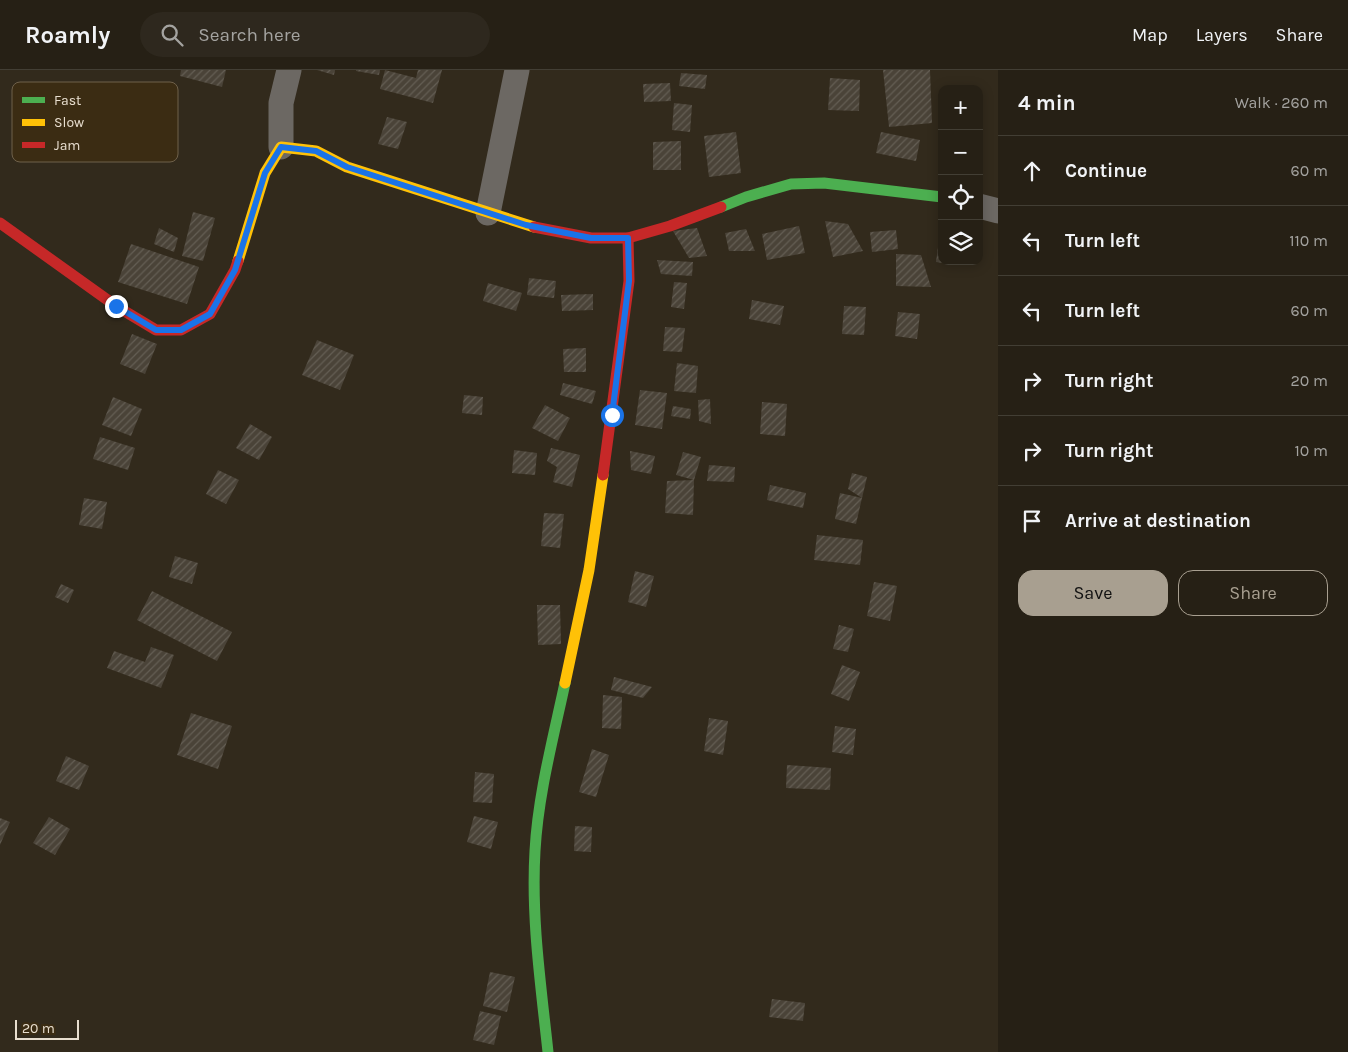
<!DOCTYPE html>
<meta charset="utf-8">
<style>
body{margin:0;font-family:Karla,sans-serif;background:#2e281e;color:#f1f3f6}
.controls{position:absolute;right:15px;top:15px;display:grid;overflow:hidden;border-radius:10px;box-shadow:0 2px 12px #0003}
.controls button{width:45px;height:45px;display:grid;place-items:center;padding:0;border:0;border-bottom:1px solid #423e34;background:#262015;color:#f1f3f6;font:25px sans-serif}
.scale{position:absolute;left:15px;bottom:12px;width:64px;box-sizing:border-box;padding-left:5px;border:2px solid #e8decf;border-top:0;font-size:14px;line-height:18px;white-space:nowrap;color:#e8decf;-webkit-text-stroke:4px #3b2c13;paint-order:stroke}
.stop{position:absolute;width:15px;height:15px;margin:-11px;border:4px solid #1a73e8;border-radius:50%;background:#fff}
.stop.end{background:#1a73e8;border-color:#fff;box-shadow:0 1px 5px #0008}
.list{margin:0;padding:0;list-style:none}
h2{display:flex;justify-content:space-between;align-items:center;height:65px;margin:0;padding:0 20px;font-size:21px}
h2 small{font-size:16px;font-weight:400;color:#a4a3a0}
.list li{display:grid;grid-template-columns:32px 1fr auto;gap:15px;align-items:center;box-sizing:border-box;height:70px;padding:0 20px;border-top:1px solid #423e34}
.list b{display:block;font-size:19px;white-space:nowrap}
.list em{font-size:16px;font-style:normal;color:#a4a3a0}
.actions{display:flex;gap:10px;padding:15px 20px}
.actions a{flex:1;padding:11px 0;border:1px solid #a89f90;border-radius:15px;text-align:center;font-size:18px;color:#a89f90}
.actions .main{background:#a89f90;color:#111}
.icon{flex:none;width:28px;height:28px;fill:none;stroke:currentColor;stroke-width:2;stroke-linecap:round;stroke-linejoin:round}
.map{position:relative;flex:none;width:998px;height:982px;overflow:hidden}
header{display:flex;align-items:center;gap:30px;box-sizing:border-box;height:70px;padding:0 25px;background:#262015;border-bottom:1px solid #423e34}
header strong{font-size:24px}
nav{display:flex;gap:28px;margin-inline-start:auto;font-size:18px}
.search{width:350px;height:45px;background:#2e281e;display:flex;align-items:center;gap:12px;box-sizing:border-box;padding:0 18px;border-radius:28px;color:#a4a3a0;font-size:19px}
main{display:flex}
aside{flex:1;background:#262015}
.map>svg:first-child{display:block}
.building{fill:url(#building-hatch)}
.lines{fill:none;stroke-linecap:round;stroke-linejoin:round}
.street{stroke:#6c6863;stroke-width:25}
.fast{stroke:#4caf50;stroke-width:11}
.slow{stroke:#ffc107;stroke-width:11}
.jam{stroke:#c62828;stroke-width:11}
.route{stroke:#1a73e8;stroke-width:6}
.key{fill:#3b2c13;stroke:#6f614b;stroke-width:1}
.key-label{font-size:14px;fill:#e8decf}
</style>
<header>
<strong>Roamly</strong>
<div class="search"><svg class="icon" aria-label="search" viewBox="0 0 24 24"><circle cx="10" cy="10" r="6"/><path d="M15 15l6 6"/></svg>Search here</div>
<nav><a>Map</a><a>Layers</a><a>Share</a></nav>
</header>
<main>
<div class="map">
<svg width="998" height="982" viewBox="0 0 998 982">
<defs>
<pattern id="building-hatch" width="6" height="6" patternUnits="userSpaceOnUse" patternTransform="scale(1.25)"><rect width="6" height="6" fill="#4a4338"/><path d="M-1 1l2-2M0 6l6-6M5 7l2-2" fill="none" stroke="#645e54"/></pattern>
</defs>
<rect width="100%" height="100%" fill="#322a1c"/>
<!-- building -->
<g class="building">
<polygon points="181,0 226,0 222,17 180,6"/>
<polygon points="317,0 335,0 334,5"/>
<polygon points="356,0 380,0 379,5 356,1"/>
<polygon points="385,0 416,8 418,0 442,0 433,33 380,19"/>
<polygon points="883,0 930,0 932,53 889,57"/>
<polygon points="681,3 707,5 705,19 679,16"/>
<polygon points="830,8 860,10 859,41 828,40"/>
<polygon points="670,13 671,31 644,32 643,14"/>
<polygon points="674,33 692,35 690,62 672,60"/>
<polygon points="387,47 407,52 398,79 378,74"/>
<polygon points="736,62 741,103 709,107 704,66"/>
<polygon points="881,62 920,70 916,91 876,83"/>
<polygon points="681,71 681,100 653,100 653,72"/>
<polygon points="193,142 215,148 203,191 182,186"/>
<polygon points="825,151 848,154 863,181 833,187"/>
<polygon points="799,156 805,183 767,190 762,164"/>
<polygon points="159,158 178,168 174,182 154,174"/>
<polygon points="697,158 707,186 689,188 673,161"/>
<polygon points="746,159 755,181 729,181 725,163"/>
<polygon points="896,160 898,179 872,182 870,162"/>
<polygon points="939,170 942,171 942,191 957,191 956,195 936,192"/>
<polygon points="131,174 199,197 187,234 118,212"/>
<polygon points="896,184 921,185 931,217 896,216"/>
<polygon points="657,190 693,192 692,206 661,204"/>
<polygon points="529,208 556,211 554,228 527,225"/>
<polygon points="674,212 687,213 684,239 671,237"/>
<polygon points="488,213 522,223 516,241 483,231"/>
<polygon points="593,224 593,240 562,241 561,225"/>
<polygon points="752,230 784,236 780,255 749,249"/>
<polygon points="844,236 866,237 864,265 842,264"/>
<polygon points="898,242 920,244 917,269 895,266"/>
<polygon points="665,257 685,258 682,282 663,281"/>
<polygon points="132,264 157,274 145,304 120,294"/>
<polygon points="317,270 354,285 340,320 302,305"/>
<polygon points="586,278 586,302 564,302 563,279"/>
<polygon points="677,293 698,296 696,323 674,321"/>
<polygon points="563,313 596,321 592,334 560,325"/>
<polygon points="640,320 667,323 662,359 635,355"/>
<polygon points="464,325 483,327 482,345 462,343"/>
<polygon points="113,327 142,339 131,366 102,355"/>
<polygon points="710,329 711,354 699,351 698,330"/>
<polygon points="762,332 787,334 785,366 760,364"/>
<polygon points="545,335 570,348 558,371 532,358"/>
<polygon points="673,336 691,339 690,349 671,346"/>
<polygon points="250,354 272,367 259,390 236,378"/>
<polygon points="100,367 135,378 128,400 93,389"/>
<polygon points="551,378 580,385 572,417 553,412 557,397 547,391"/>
<polygon points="514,380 537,383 535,405 512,403"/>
<polygon points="630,381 655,386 651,404 631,400"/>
<polygon points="683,382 701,387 694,410 676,405"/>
<polygon points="709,395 735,397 734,412 707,411"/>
<polygon points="218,400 239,410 226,434 206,424"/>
<polygon points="852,403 867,407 862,428 848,419"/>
<polygon points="694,410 693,445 665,443 667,411"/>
<polygon points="770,415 806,423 803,438 767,430"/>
<polygon points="840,423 862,428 856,454 835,449"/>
<polygon points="84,428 107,432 102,459 79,455"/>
<polygon points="544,443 564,444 560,478 541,476"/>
<polygon points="817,465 863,470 860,495 814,490"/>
<polygon points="175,486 198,493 192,514 169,507"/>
<polygon points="635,501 654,506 646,537 628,532"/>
<polygon points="874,512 897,516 890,551 867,546"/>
<polygon points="61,514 74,520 68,533 55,527"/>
<polygon points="152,521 232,562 217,591 137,550"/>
<polygon points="537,535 560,535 561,574 538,575"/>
<polygon points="839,555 854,559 848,582 833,579"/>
<polygon points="151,577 174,585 161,618 107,598 114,581 145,592"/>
<polygon points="842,595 860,602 849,631 831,624"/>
<polygon points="614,607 652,617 643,628 611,620"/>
<polygon points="603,625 622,627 621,659 602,658"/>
<polygon points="191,643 232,656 218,699 177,685"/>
<polygon points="709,648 728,651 723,685 704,681"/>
<polygon points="835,656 856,659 853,685 832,682"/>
<polygon points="592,679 609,685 596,727 579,722"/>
<polygon points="66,686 89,696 79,720 56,711"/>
<polygon points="787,695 831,698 830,720 786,718"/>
<polygon points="475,702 494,704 492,733 473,732"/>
<polygon points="474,746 498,752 491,779 467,772"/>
<polygon points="49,747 70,759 55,785 33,773"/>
<polygon points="0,748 10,752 0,775"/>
<polygon points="575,756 592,757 591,782 574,781"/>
<polygon points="490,902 515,907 507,942 483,936"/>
<polygon points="772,929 805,933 803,951 769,947"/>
<polygon points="480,941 501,946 494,975 473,970"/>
</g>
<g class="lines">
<!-- street -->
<g class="street">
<polyline points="281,77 281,33 289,0"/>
<polyline points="979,136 998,141"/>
<polyline points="488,143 517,0"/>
</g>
<!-- fast -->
<g class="fast">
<polyline points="721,137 746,127 791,114 824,113 942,127"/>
<path d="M548,982C541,916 531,848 535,781C538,725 553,669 565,613"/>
</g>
<!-- slow -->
<g class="slow">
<polyline points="238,191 265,103 281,77 316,81 347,97 534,157"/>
<polyline points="565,613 589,500 603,405"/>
</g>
<!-- jam -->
<g class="jam">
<polyline points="0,153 116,236 156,260 181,260 210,244 235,200 238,191"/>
<polyline points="534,157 591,168 628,168 670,156 721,137"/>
<polyline points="603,405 629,211 628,168"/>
</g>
</g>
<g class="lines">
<!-- route -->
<polyline class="route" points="116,236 156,260 181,260 210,244 235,200 265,103 281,77 316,81 347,97 526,155 591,168 628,168 629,211 612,345"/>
</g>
<!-- legend -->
<rect x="12" y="12" width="166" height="80" rx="8" class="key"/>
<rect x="22" y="27" width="23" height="6" fill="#4caf50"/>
<rect x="22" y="49" width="23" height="7" fill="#ffc107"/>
<rect x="22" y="72" width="23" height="6" fill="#c62828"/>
<g class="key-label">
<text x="54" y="35">Fast</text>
<text x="54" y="57">Slow</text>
<text x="54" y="80">Jam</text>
</g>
</svg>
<div class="controls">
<button>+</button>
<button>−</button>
<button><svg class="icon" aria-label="locate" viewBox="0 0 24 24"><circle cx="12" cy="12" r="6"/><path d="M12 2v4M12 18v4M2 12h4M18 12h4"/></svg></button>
<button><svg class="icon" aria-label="layers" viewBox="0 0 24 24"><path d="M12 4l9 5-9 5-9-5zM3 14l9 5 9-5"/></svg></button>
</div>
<div class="scale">20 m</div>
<div class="stop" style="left:612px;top:345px"></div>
<div class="stop end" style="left:116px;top:236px"></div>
</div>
<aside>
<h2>4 min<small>Walk · 260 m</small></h2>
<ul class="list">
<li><svg class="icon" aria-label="ahead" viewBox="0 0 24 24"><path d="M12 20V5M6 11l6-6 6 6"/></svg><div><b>Continue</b></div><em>60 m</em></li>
<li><svg class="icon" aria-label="left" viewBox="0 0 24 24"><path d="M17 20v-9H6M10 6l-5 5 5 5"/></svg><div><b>Turn left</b></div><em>110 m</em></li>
<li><svg class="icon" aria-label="left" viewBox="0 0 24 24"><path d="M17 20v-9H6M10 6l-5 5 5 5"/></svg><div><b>Turn left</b></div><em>60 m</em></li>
<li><svg class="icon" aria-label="right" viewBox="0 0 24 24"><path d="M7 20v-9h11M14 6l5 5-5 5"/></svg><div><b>Turn right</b></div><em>20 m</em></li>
<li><svg class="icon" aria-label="right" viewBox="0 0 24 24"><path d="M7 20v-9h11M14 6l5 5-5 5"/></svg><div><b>Turn right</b></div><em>10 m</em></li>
<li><svg class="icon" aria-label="arrive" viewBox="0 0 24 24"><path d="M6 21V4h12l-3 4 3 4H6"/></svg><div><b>Arrive at destination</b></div></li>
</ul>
<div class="actions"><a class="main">Save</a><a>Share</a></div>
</aside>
</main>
